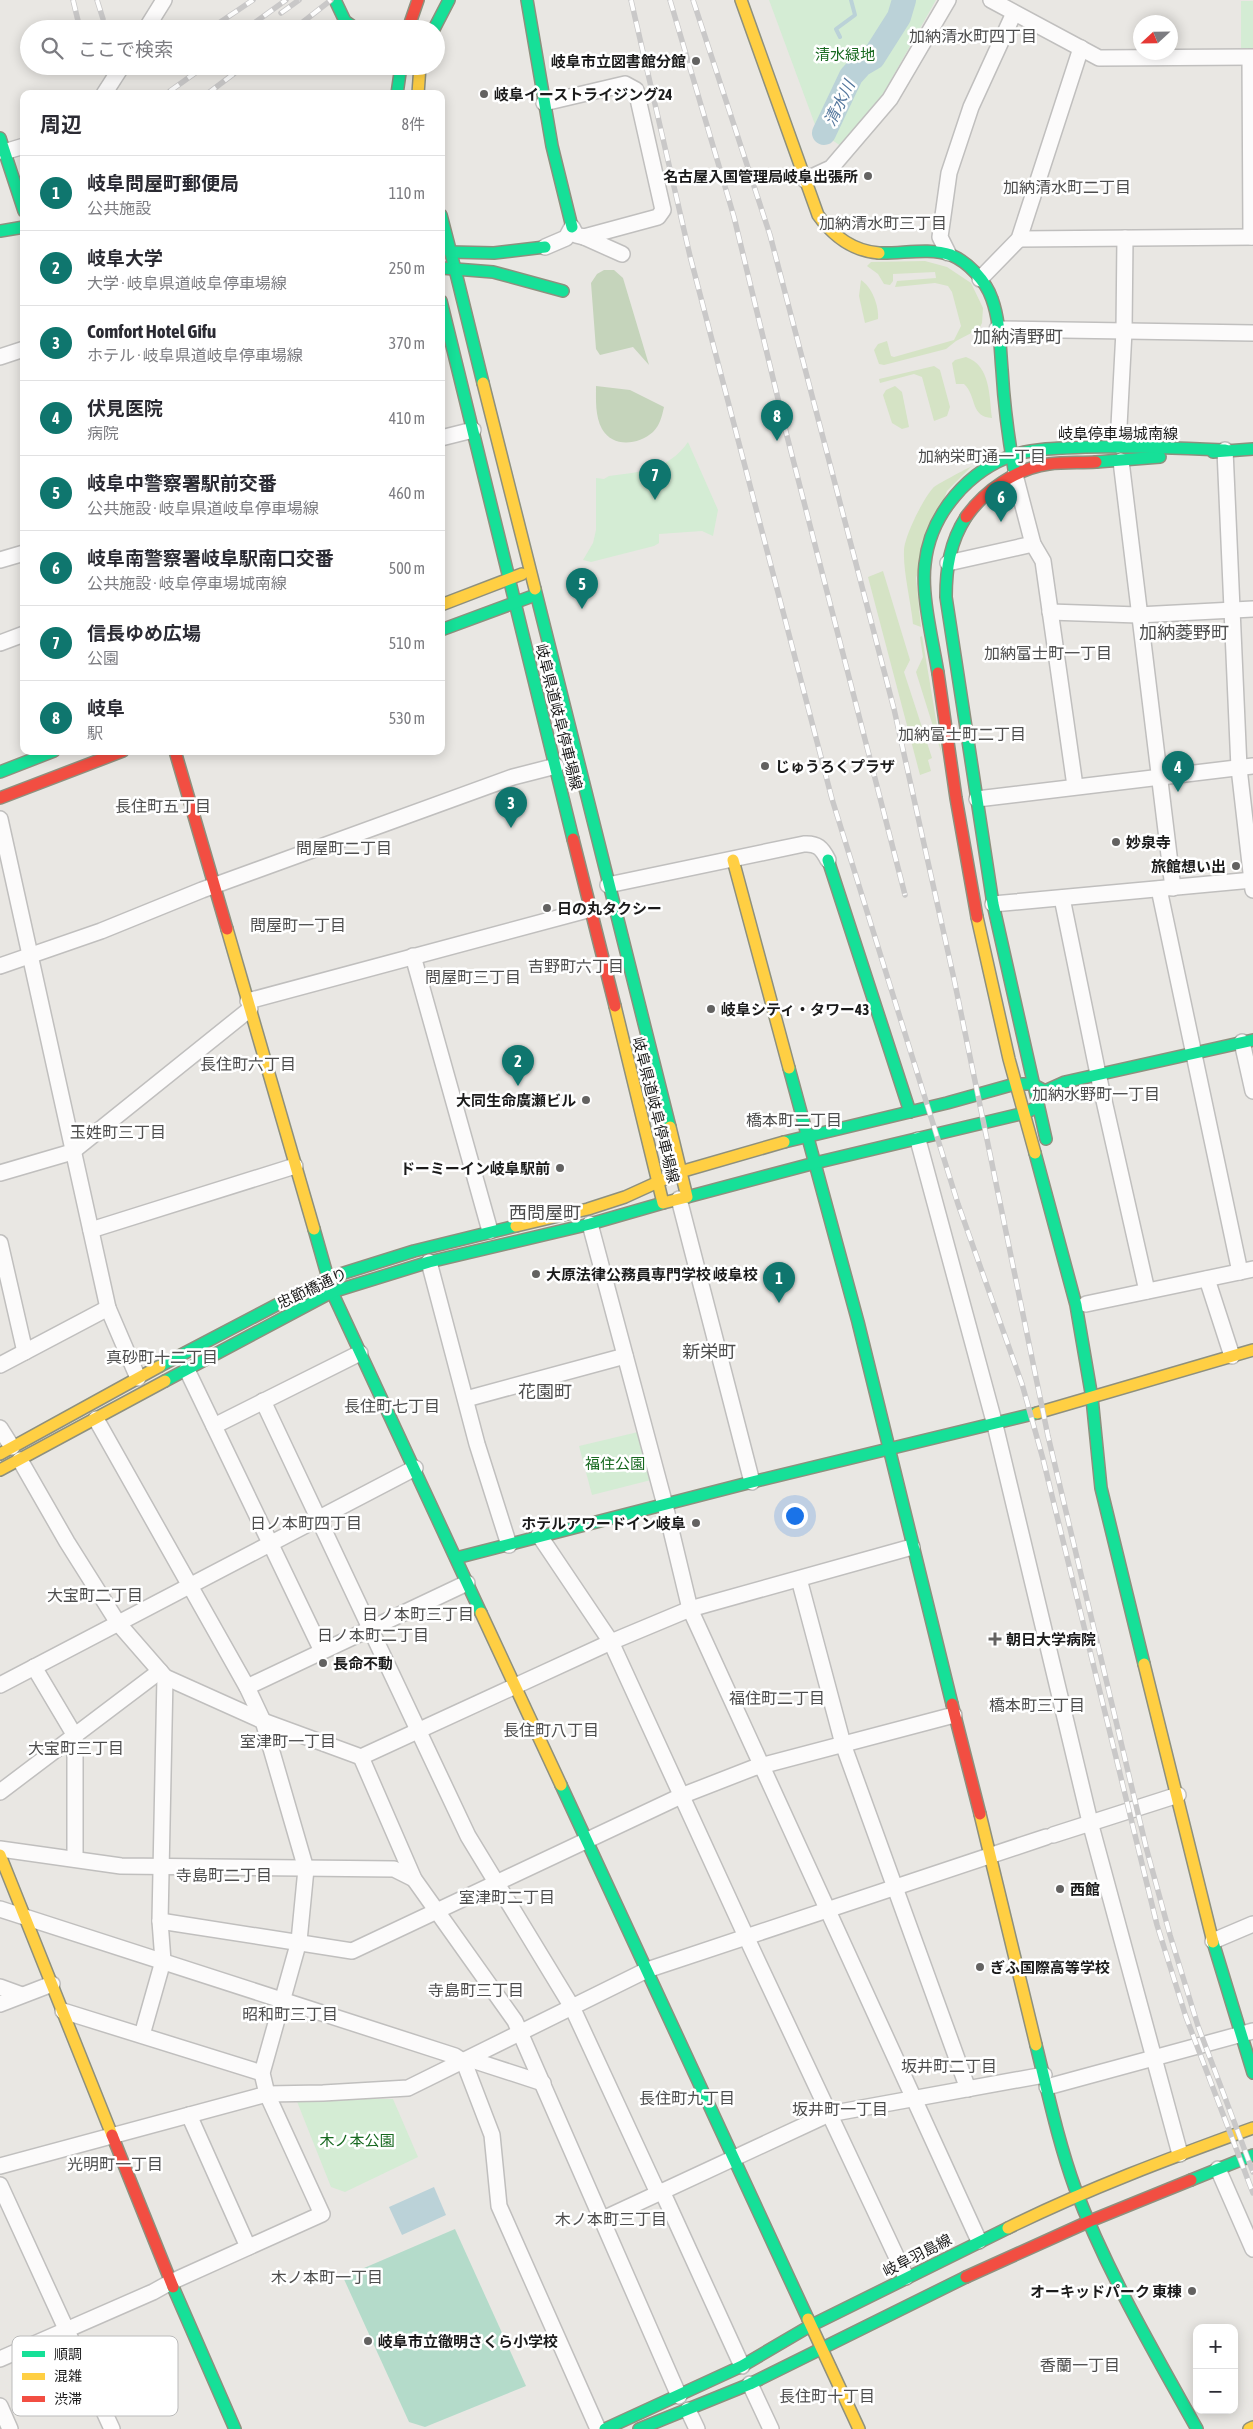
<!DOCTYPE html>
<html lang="ja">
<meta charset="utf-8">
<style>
body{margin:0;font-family:"Asap Condensed","Noto Sans JP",sans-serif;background:#f2f2f3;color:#2b2b33}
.controls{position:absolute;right:15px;bottom:15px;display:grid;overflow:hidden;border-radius:10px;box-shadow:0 2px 12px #0003}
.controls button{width:45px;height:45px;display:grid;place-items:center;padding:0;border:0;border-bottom:1px solid #e1e1e2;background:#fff;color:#2b2b33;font:25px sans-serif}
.compass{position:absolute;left:1133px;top:15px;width:45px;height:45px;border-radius:50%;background:#fff;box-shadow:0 2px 12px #0003;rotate:248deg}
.you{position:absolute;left:794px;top:1515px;width:18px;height:18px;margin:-12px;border:4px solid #fff;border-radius:50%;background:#1a73e8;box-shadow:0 0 0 8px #1a73e833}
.badge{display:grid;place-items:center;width:32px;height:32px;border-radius:50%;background:#0f766e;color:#fff;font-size:16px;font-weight:700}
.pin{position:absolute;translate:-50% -41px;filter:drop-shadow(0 1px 2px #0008)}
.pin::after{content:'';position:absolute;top:26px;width:18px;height:15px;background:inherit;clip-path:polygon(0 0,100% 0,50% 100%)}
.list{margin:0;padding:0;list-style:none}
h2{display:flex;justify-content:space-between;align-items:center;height:65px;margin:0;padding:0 20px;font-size:21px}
h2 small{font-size:16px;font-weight:400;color:#7c7c81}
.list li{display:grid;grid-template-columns:32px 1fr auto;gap:15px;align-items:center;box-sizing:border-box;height:75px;padding:0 20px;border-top:1px solid #e1e1e2}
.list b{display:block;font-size:19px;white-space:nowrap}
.list p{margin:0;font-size:16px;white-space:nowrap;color:#7c7c81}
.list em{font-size:16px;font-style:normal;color:#7c7c81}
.icon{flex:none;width:28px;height:28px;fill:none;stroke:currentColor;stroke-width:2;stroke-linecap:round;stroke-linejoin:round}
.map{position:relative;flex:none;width:1253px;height:2429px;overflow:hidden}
.search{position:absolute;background:#fff;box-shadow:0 2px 12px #0003;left:20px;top:20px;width:425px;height:55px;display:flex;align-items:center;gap:12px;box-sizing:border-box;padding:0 18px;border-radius:28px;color:#7c7c81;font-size:19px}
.panel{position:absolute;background:#fff;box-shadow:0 2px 12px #0003;left:20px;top:90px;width:425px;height:665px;border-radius:10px}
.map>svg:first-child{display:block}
.grass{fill:#d5e3c5}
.forest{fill:#c5d4bb}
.park{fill:#d4ecd4}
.pitch{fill:#b4dbca}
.water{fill:#bbd2d8}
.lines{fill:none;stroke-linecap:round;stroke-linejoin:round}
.stream{stroke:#bbd2d8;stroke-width:4}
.river{stroke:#bbd2d8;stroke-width:24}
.street-casing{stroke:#c0bfbe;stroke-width:18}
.fast-casing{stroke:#8e907e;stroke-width:14}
.slow-casing{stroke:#8e907e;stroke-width:14}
.jam-casing{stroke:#8e907e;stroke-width:14}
.street{stroke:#fcfbfb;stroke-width:15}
.fast{stroke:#16e098;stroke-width:11}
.slow{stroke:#ffcf43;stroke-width:11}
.jam{stroke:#f24e42;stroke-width:11}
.rail-casing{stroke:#c9c8c8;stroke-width:5.5}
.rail{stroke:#fff;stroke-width:4;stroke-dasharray:11;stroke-linecap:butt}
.poi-dot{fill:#636261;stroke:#fff;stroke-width:2}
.labels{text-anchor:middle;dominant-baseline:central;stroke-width:5;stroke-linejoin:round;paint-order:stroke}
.park-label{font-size:15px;fill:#186920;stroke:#fff}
.poi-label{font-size:15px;font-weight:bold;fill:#1b1b1b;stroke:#fff;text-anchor:start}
.street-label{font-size:15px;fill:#1b1b1b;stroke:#fff}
.neighbourhood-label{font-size:16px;fill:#4e4e4e;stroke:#fff}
.water-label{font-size:16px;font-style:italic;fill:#54779d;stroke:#fff}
.quarter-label{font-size:18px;fill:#4e4e4e;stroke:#fff}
.key{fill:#fff;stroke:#bbb;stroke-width:1}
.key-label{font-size:14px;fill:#1b1b1b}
</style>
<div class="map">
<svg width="1253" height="2429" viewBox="0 0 1253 2429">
<rect width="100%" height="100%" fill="#e9e7e3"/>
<!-- grass -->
<g class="grass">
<polygon points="925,261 947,267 971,283 983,308 982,323 979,329 956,341 946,349 884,365 879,364 874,350 878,344 887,341 891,356 894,357 954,340 961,326 952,292 948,286 935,283 895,287 897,281 936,278 935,272 893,274 893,281 890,285 884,284 878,274 867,266 871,262"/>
<path d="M861,280C872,287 879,306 878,319L865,323L859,296Z"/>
<path d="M966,357C991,366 989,396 992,418C970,417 977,396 964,384H956L952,363L955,360Z"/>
<polygon points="934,366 940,370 950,407 947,416 934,421 922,377 914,374 880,383 879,379"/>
<polygon points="895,386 902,392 909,427 902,429 892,423 883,395 886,390"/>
<path d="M972,466L947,491L916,578L921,627L913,624C911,603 903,571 904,551C904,537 923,499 933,488C935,485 968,468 972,466Z"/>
<polygon points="883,571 910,660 904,672 932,758 928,760 931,771 920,775 868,577"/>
<polygon points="922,636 942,755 916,672 923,657 920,637"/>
</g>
<!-- forest -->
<g class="forest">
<polygon points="604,270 614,270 623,278 649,365 633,347 600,355 596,349 591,283 597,274"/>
<path d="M596,386L630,390L664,407C662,416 660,425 653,432C638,445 613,448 602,429C595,416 596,400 596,386Z"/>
</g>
<!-- park -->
<g class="park">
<polygon points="769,0 936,0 883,94 841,146 817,130"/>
<rect x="1241" y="1" width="12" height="47"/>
<path d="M688,442L718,510L713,536L702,531L659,534V543L654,546L591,562L583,560L593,543L596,530V478L604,479L609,476C640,472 669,470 688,442Z"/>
<polygon points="638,1432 651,1480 592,1495 579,1446"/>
<polygon points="296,2099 393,2099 418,2157 345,2192 331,2187"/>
</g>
<!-- pitch -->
<polygon class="pitch" points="455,2229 526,2386 425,2427 409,2422 343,2277"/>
<!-- water -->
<polygon class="water" points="434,2187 446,2215 402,2235 389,2207"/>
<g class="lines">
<!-- stream -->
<polyline class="stream" points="840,37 836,29 855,15 851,0"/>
<!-- river -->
<polyline class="river" points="824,133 851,76 861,65 873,58 899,17 904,0"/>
<defs>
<g id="street">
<polyline points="991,0 1099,58 1253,57"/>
<polyline points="146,29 164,0"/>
<polyline points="1250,58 1251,237"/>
<polyline points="104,94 122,66"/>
<polyline points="544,103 625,84 636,90 663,210 658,217 584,237 576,235 572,227 566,238 545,247"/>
<polyline points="4,152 24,146"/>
<polyline points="805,180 831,168 890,99 948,0"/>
<polyline points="584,237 622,254"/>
<polyline points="1019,239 1253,237"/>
<polyline points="948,253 940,237 949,173 971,107 1014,13"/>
<polyline points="980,279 1019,239 1081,48"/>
<polyline points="997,329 1253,333"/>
<polyline points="0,357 24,349"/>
<polyline points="441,438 473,430"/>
<polyline points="1118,445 1124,331 1125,238"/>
<polyline points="1225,450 1239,768 1253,890"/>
<polyline points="1121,461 1173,888"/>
<polyline points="1015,475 1033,544 1043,561 1075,786"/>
<polyline points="0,560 24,553"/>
<polyline points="948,563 1033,544"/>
<polyline points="1050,612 1138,615 1253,609"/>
<polyline points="0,643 24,634"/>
<polyline points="977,799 1253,766"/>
<polyline points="0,819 108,1308 138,1378"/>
<path d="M608,885L804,844C817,843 822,848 828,860"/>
<polyline points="1159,889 1240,1272"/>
<polyline points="1062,898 1098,1074 1147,1291"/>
<polyline points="993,904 1253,880"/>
<polyline points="413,956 490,1231"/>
<polyline points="0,966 101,931 202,890 513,777 556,766"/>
<polyline points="248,1001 591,909"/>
<polyline points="1242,1042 1253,1091"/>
<polyline points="918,1140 995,1425 1090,1822 1180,2154"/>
<polyline points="0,1173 72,1152 250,1009"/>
<polyline points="679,1199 752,1482"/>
<polyline points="590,1224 665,1505 690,1609 979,2241"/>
<polyline points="91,1230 295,1166"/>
<polyline points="0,1243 25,1352"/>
<polyline points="429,1262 477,1444 509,1545"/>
<polyline points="1207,1279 1232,1356"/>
<polyline points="1086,1304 1253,1269"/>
<polyline points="0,1365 108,1308"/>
<polyline points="187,1370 322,1651"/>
<polyline points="466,1399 625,1356"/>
<polyline points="263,1401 468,1836 572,2007 658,2193"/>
<polyline points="214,1426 360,1353"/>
<polyline points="0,1428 12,1447"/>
<polyline points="20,1460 67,1542 118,1623 165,1677 263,1721 361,1757 611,1642 690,1609 912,1547"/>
<polyline points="539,1535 611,1642 750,1945 906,2277"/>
<polyline points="799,1579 843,1744 968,2089"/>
<polyline points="34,1667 75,1736 75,1859"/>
<polyline points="0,1685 415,1468"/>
<polyline points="247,1687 467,1583"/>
<polyline points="361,1757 414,1879 515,2021 679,2396"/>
<polyline points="0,1792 160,1671"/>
<polyline points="1053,1835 1178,1795"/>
<polyline points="0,1849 121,1866 394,1869 414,1879"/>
<polyline points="0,1909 455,2056 464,2062 492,2135 499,2206 598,2429"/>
<polyline points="160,1921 352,1951 681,1796 753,1768 954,1715"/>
<polyline points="1213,1941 1253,1924"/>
<polyline points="0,1987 22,1995"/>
<polyline points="0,2004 52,1984"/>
<polyline points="63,2011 262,2073"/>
<polyline points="142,2035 163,1961 160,1921 165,1677"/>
<polyline points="469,2059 543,2083"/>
<polyline points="1047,2087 1253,2031"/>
<polyline points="189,2115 248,2247"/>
<polyline points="0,2166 267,2094 323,2093 408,2088 647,1970 1046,1837"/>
<polyline points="1218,2169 1253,2249"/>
<polyline points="0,2185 112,2429"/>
<polyline points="662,2191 742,2366"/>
<polyline points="603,2219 829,2114 1044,2075"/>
<polyline points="0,2359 153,2292 171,2282 322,2214 267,2094 262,2073 299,1941 306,1869 263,1721 247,1687 96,1419"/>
<polyline points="750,2384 771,2429"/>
<polyline points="0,2406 10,2429"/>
<polyline points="688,2410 697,2429"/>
</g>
<g id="fast">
<polyline points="335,0 345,21 356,29"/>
<polyline points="527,0 552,146 572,227"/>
<polyline points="434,29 449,0"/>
<polyline points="397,94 401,66"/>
<polyline points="0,138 24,211"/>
<polyline points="441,215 455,269 441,268"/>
<polyline points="0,231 24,227"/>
<polyline points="450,252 494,253 545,247"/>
<path d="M879,253C902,254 928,247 951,255C968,262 986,281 992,299C1000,321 1000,347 1002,370C1004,404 1008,436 1014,469"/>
<polyline points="455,269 493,272 563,291"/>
<polyline points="455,269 483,383"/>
<polyline points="441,301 573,839"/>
<polyline points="1213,452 1253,449"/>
<polyline points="1096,462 1160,457"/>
<path d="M966,517C950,542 946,568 946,597L993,904L1046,1139"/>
<polyline points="535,589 670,1127"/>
<polyline points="441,630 530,597"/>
<path d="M938,673C933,642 921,595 925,564C930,514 969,469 1017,454C1039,448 1062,448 1085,447C1132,446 1178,448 1225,450"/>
<polyline points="0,772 54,751"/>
<polyline points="828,860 910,1112"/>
<polyline points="789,1068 858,1322 952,1704"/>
<polyline points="784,1142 947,1103 1015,1084 1032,1084 1045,1091 1065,1082 1253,1040"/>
<polyline points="1035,1153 1076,1305 1092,1398 1101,1488 1144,1664"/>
<polyline points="687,1197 815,1163 1025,1113 1035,1108"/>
<polyline points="314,1229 332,1292 481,1613"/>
<polyline points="160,1366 328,1278 414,1251 516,1226"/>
<polyline points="165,1381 332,1292 429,1262 590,1224 663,1203"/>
<polyline points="456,1558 752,1482 1037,1413"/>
<polyline points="561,1785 808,2319"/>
<polyline points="1213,1942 1253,2073"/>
<path d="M1036,2045C1048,2093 1058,2141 1075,2188C1107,2272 1153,2350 1197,2429"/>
<polyline points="1191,2180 1253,2155"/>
<polyline points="173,2287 235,2429"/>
<polyline points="605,2429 742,2366 810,2326 1008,2228"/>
<polyline points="639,2429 750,2384 966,2277"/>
</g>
<g id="slow">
<path d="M741,0L818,215C833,236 852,251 879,253"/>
<polyline points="418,94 420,66"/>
<polyline points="483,383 535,589"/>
<polyline points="441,605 522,574"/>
<polyline points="733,860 789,1068"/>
<polyline points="977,917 1009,1059 1035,1153"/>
<polyline points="227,929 314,1229"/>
<polyline points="615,1006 663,1203 687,1197 670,1127"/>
<polyline points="516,1226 588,1209 625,1197 680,1172 784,1142"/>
<polyline points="1037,1413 1253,1350"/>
<polyline points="0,1454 160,1366"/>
<polyline points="0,1470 165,1381"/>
<polyline points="481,1613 561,1785"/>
<polyline points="1144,1664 1213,1942"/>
<polyline points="980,1814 1036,2045"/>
<polyline points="0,1855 112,2135"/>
<path d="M1008,2228C1087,2189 1170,2158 1253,2128"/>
<polyline points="808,2319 859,2429"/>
<polyline points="1249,2429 1253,2427"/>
</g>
<g id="jam">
<polyline points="408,29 418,0"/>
<path d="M966,517C984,491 1017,468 1049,464C1064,462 1080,463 1096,462"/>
<polyline points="938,673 956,798 977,917"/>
<polyline points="175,751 227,929"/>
<polyline points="0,798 123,751"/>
<polyline points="573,839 615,1006"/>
<polyline points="952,1704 980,1814"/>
<polyline points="112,2135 173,2287"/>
<polyline points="966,2277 1090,2221 1191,2180"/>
</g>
</defs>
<!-- street casing -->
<use href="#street" class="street-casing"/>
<!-- fast casing -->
<use href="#fast" class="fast-casing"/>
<!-- slow casing -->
<use href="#slow" class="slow-casing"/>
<!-- jam casing -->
<use href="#jam" class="jam-casing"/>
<!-- street -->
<use href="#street" class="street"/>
<!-- fast -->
<use href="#fast" class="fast"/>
<!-- slow -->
<use href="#slow" class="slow"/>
<!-- jam -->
<use href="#jam" class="jam"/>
<defs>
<g id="rail">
<polyline points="73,0 80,29"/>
<polyline points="97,0 103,19"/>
<polyline points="631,0 690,256 832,799 958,1204 1022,1384 1043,1459 1157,1925 1186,2017 1253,2193"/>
<polyline points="670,0 734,217 787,436 905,895"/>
<polyline points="693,0 770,235 894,709 954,979 1048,1436 1146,1847 1170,1935 1198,2026 1253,2172"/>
<polyline points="281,13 299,0"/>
<polyline points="210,29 253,0"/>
<polyline points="246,29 286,0"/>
<polyline points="294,29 331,0"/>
<polyline points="151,68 154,66"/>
<polyline points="170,91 205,66"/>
<polyline points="207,94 244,66"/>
</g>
</defs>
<!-- rail casing -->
<use href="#rail" class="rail-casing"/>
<!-- rail -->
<use href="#rail" class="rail"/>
</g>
<!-- markers -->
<g class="poi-dot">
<circle cx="696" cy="61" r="5"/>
<circle cx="484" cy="94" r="5"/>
<circle cx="868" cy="176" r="5"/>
<circle cx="765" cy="766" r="5"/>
<circle cx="1116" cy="842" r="5"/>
<circle cx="1236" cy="866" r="5"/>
<circle cx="547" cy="908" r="5"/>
<circle cx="711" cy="1009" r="5"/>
<circle cx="586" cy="1100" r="5"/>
<circle cx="560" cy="1168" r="5"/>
<circle cx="536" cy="1274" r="5"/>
<circle cx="696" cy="1523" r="5"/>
<path d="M992.5 1631.5h5v5h5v5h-5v5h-5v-5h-5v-5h5z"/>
<circle cx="323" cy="1663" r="5"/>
<circle cx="1060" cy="1889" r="5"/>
<circle cx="980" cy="1967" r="5"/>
<circle cx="1192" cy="2291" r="5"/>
<circle cx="368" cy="2341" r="5"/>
</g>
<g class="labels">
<!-- park labels -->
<g class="park-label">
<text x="845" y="54">清水緑地</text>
<text x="615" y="1463">福住公園</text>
<text x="357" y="2140">木ノ本公園</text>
</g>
<!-- poi labels -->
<g class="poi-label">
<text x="686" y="61" text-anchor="end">岐阜市立図書館分館</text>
<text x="494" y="94">岐阜イーストライジング24</text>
<text x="858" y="176" text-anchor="end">名古屋入国管理局岐阜出張所</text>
<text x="775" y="766">じゅうろくプラザ</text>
<text x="1126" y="842">妙泉寺</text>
<text x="1226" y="866" text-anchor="end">旅館想い出</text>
<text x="557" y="908">日の丸タクシー</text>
<text x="721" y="1009">岐阜シティ・タワー43</text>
<text x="576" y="1100" text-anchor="end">大同生命廣瀬ビル</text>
<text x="550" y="1168" text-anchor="end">ドーミーイン岐阜駅前</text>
<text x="546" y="1274">大原法律公務員専門学校 岐阜校</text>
<text x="686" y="1523" text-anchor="end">ホテルアワードイン岐阜</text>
<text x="1006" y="1639">朝日大学病院</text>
<text x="333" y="1663">長命不動</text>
<text x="1070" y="1889">西館</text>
<text x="990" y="1967">ぎふ国際高等学校</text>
<text x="1182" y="2291" text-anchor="end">オーキッドパーク 東棟</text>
<text x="378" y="2341">岐阜市立徹明さくら小学校</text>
</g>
<!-- street labels -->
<g class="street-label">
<text x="1118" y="433">岐阜停車場城南線</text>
<text transform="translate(559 717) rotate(76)">岐阜県道岐阜停車場線</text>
<text transform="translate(656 1110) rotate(76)">岐阜県道岐阜停車場線</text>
<text transform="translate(312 1288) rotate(-25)">忠節橋通り</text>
<text transform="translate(917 2255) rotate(-27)">岐阜羽島線</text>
</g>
<!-- neighbourhood labels -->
<g class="neighbourhood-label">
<text x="973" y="36">加納清水町四丁目</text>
<text x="1067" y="187">加納清水町二丁目</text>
<text x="883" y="223">加納清水町三丁目</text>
<text x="982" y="456">加納栄町通一丁目</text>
<text x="1048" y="653">加納富士町一丁目</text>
<text x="962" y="734">加納富士町二丁目</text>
<text x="163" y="806">長住町五丁目</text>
<text x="344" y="848">問屋町二丁目</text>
<text x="298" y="925">問屋町一丁目</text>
<text x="576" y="966">吉野町六丁目</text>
<text x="473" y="977">問屋町三丁目</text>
<text x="248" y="1064">長住町六丁目</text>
<text x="1096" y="1094">加納水野町一丁目</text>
<text x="794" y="1120">橋本町二丁目</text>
<text x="118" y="1132">玉姓町三丁目</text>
<text x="162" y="1357">真砂町十二丁目</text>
<text x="392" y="1406">長住町七丁目</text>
<text x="306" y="1523">日ノ本町四丁目</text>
<text x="95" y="1595">大宝町二丁目</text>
<text x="418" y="1614">日ノ本町三丁目</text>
<text x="373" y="1635">日ノ本町二丁目</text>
<text x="777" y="1698">福住町二丁目</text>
<text x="1037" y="1705">橋本町三丁目</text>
<text x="551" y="1730">長住町八丁目</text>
<text x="288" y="1741">室津町一丁目</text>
<text x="76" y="1748">大宝町三丁目</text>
<text x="224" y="1875">寺島町二丁目</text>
<text x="507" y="1897">室津町二丁目</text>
<text x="476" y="1990">寺島町三丁目</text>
<text x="290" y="2014">昭和町三丁目</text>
<text x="949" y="2066">坂井町二丁目</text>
<text x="687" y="2098">長住町九丁目</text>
<text x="840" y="2109">坂井町一丁目</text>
<text x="115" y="2164">光明町一丁目</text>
<text x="611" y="2219">木ノ本町三丁目</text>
<text x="327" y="2277">木ノ本町一丁目</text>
<text x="1080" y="2365">香蘭一丁目</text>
<text x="827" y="2396">長住町十丁目</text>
</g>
<!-- water labels -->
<g class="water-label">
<text transform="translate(839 103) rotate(-64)">清水川</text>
</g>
<!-- quarter labels -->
<g class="quarter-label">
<text x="1018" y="336">加納清野町</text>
<text x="1184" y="632">加納菱野町</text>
<text x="545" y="1212">西問屋町</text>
<text x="709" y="1351">新栄町</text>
<text x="545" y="1391">花園町</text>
</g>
</g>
<!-- legend -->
<rect x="12" y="2336" width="166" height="80" rx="8" class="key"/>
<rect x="22" y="2351" width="23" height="6" fill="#16e098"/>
<rect x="22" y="2373" width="23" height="7" fill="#ffcf43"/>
<rect x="22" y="2396" width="23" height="6" fill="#f24e42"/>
<g class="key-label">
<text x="54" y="2359">順調</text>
<text x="54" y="2381">混雑</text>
<text x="54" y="2404">渋滞</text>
</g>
</svg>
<div class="controls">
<button>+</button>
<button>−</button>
</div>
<svg class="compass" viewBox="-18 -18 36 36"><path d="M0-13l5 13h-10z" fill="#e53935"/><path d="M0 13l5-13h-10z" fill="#7c7c81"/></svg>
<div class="you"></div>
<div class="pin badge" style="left:779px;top:1303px">1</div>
<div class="pin badge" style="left:518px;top:1086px">2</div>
<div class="pin badge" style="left:511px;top:828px">3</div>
<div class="pin badge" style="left:1178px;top:792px">4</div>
<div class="pin badge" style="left:582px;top:609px">5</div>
<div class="pin badge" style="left:1001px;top:522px">6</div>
<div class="pin badge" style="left:655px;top:500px">7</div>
<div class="pin badge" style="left:777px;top:441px">8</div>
<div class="search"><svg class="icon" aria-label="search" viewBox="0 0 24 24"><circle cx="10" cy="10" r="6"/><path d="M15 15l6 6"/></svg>ここで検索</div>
<section class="panel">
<h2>周辺<small>8件</small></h2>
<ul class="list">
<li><span class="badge">1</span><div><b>岐阜問屋町郵便局</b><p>公共施設</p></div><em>110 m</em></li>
<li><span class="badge">2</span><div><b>岐阜大学</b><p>大学 · 岐阜県道岐阜停車場線</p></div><em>250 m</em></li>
<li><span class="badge">3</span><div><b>Comfort Hotel Gifu</b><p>ホテル · 岐阜県道岐阜停車場線</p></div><em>370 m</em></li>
<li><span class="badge">4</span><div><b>伏見医院</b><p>病院</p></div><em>410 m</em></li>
<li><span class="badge">5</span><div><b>岐阜中警察署駅前交番</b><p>公共施設 · 岐阜県道岐阜停車場線</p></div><em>460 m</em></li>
<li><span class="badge">6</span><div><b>岐阜南警察署岐阜駅南口交番</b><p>公共施設 · 岐阜停車場城南線</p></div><em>500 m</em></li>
<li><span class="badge">7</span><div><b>信長ゆめ広場</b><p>公園</p></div><em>510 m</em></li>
<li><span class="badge">8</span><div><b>岐阜</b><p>駅</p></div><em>530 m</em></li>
</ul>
</section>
</div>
